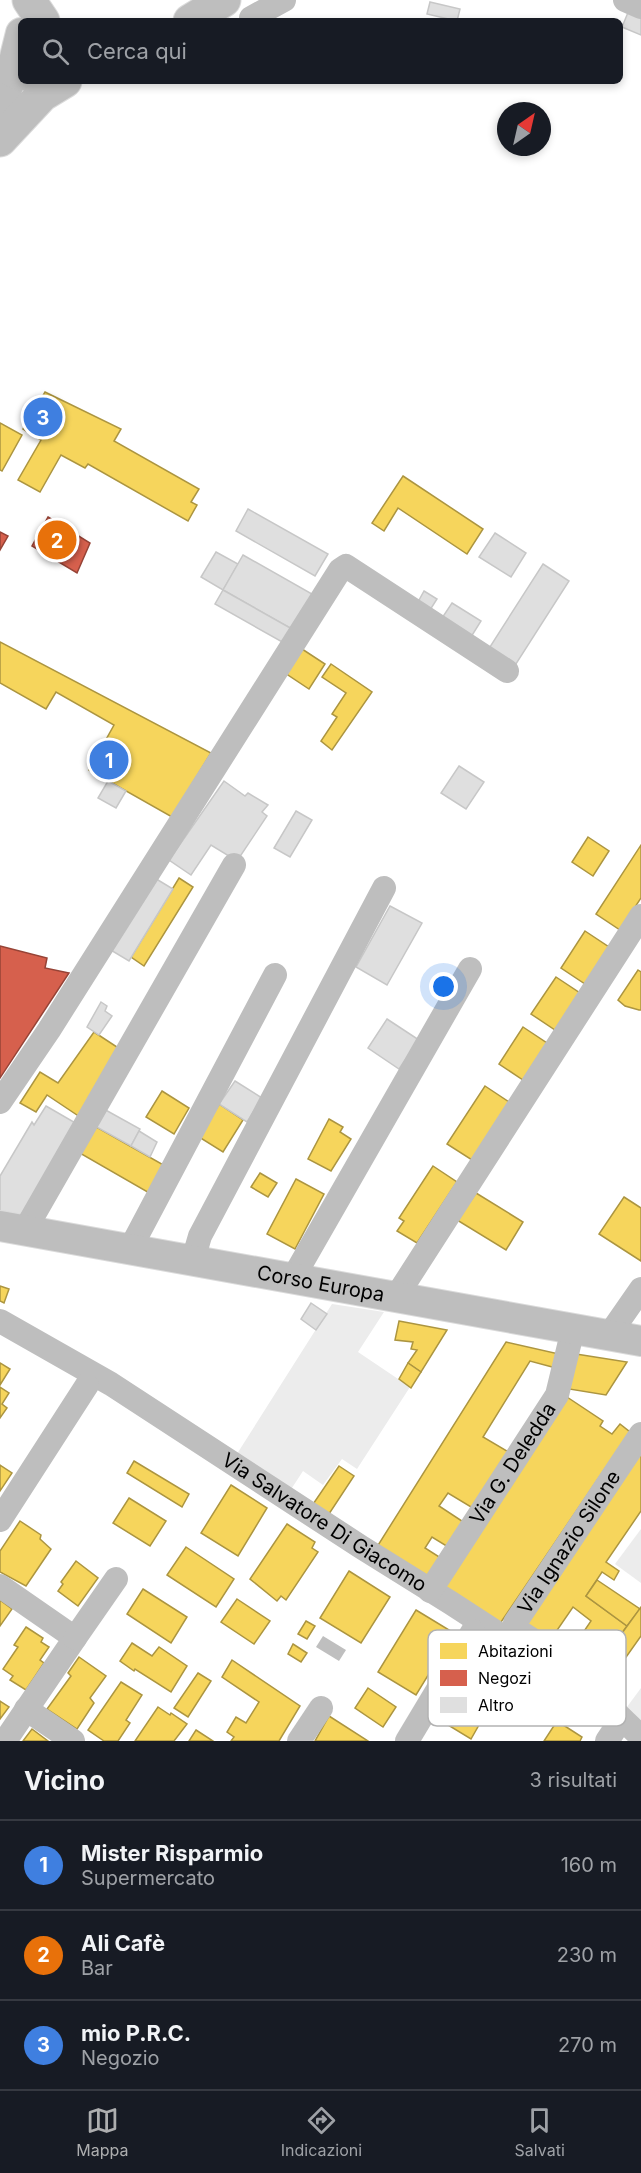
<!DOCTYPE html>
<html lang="it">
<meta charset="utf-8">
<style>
body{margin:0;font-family:Inter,sans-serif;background:#20242c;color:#f1f3f6}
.compass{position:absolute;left:497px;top:102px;width:54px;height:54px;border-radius:50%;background:#171b24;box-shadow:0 3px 9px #0003;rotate:34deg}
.you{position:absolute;left:444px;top:987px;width:21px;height:21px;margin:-15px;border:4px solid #fff;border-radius:50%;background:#1a73e8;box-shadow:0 0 0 9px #1a73e833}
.badge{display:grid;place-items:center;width:39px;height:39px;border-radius:50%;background:#adaeaf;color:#fff;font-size:20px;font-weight:700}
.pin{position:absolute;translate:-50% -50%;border:3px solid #fff;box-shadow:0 2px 6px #0006}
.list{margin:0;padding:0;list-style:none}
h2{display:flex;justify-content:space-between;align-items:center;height:78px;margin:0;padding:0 24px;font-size:26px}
h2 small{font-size:20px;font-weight:400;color:#9ea1a6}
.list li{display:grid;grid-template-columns:39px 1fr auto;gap:18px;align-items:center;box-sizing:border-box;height:90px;padding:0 24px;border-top:2px solid #363941}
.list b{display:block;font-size:22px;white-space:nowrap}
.list p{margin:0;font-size:20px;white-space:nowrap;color:#9ea1a6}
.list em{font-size:20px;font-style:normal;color:#9ea1a6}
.icon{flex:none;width:33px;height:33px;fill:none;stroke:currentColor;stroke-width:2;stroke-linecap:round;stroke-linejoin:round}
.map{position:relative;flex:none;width:641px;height:1741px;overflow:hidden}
.search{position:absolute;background:#171b24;box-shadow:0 3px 9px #0003;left:18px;right:18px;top:18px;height:66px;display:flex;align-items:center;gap:15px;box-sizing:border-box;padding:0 21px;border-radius:9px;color:#9ea1a6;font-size:22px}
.sheet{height:348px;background:#171b24}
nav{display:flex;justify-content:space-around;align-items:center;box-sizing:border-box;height:84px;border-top:2px solid #363941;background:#171b24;font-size:16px;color:#9ea1a6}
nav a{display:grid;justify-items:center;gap:3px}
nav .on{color:#adaeaf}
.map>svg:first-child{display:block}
.green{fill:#ececec}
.water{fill:#bfbfbf}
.homes{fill:#f6d55c;stroke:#ac9540;stroke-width:1.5}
.shops{fill:#d6604d;stroke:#964336;stroke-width:1.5}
.building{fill:#dfdfdf;stroke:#c7c7c7;stroke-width:1.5}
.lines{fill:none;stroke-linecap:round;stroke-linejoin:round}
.major-casing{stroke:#dbdbdb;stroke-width:32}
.highway-casing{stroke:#dbdbdb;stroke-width:35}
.minor{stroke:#bebebe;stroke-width:24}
.major{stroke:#bebebe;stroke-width:30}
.highway{stroke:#bebebe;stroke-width:33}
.labels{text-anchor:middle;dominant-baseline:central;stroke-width:6;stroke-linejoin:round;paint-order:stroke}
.street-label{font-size:20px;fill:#000;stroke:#fff}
.key{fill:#fff;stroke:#b2b2b2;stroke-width:1.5}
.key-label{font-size:16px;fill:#000}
</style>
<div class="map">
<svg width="641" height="1741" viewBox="0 0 641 1741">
<rect width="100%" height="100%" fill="#fff"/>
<!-- green -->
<g class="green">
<polygon points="332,1304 384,1312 358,1352 410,1387 357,1469 342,1459 323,1485 303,1471 288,1494 235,1457"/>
<polygon points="641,1529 641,1583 615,1564"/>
<polygon points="641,1688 641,1723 624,1711"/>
</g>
<!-- water -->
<polygon class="water" points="323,1636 346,1650 339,1661 316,1647"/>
<!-- homes -->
<g class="homes">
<polygon points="45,392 121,429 114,441 199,489 191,502 197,505 188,521 88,464 85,468 61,455 40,492 18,480 41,440 23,429"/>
<polygon points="0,423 22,435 2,471 0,470"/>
<polygon points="403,476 483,529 467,554 398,508 384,531 372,523"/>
<polygon points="0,642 211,753 172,817 89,770 114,725 56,692 46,709 0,683"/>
<polygon points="302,649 325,664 309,689 285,673"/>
<polygon points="331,664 372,692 332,750 321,741 337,717 332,714 346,693 322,677"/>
<polygon points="588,837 609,851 593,876 572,862"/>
<polygon points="641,845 641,898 620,930 596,914"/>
<polygon points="179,878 193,887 144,966 131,957"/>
<polygon points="585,931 609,947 585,984 561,968"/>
<polygon points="638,970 641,972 641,1010 639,1010 625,1006 618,1000"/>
<polygon points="556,977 580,993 555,1030 531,1014"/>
<polygon points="523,1027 547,1043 523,1080 499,1064"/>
<polygon points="94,1032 120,1049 80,1117 47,1095 36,1112 20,1103 40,1072 58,1083"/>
<polygon points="485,1086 509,1102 472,1160 447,1144"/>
<polygon points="162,1091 189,1108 174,1134 146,1117"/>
<polygon points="219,1104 243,1120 223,1152 199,1137"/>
<polygon points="329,1119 343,1127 340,1132 351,1139 331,1171 308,1159"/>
<polygon points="93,1125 167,1167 151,1194 78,1152"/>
<polygon points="433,1166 457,1182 417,1243 397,1231 404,1221 399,1218"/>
<polygon points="260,1173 277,1183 268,1197 251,1187"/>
<polygon points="296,1179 324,1194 295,1249 267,1234"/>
<polygon points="476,1193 523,1222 506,1250 457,1220"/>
<polygon points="624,1197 641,1208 641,1261 599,1234"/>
<polygon points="0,1286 9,1289 4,1303 0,1301"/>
<polygon points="399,1321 447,1330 421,1372 408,1363 417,1350 411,1349 413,1342 395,1340"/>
<polygon points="506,1342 559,1354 556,1368 530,1361 483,1437 512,1454 476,1510 448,1493 439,1506 468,1525 453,1550 432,1537 425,1548 444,1560 430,1584 375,1550"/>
<polygon points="576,1354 627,1362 606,1395 569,1389"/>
<polygon points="0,1363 10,1369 0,1385"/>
<polygon points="408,1363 421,1372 411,1388 399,1379"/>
<polygon points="0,1387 9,1393 2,1404 7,1408 0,1418"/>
<polygon points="567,1397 603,1421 600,1426 612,1434 620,1424 630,1432 497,1628 440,1591"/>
<polygon points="641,1452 641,1511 606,1562 619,1571 614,1580 602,1572 586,1596 627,1626 585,1684 559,1668 591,1621 573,1607 549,1642 525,1626"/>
<polygon points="134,1461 189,1494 182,1507 127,1473"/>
<polygon points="0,1465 12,1473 0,1491"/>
<polygon points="339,1466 354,1476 325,1520 309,1510"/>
<polygon points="231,1485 267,1508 238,1556 201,1533"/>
<polygon points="129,1498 166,1521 150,1546 113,1523"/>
<polygon points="20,1521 41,1535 40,1539 51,1549 26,1586 0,1572 0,1551"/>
<polygon points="287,1524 315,1542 312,1548 318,1552 286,1600 281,1596 277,1601 250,1579"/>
<polygon points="186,1547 234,1579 216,1607 167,1575"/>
<polygon points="76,1561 98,1578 78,1606 58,1591 63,1584 61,1582"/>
<polygon points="349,1571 390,1597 361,1643 320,1618"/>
<polygon points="597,1580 640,1609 627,1626 586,1596"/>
<polygon points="143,1589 187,1617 171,1643 127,1614"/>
<polygon points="237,1599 270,1621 254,1644 221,1622"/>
<polygon points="0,1600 12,1609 0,1626"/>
<polygon points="641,1607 641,1636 600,1694 585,1684"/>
<polygon points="416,1610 454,1633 416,1695 378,1672"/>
<polygon points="306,1621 315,1626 307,1639 298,1634"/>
<polygon points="26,1627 43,1638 41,1642 49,1647 40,1660 44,1663 26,1690 10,1680 13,1676 3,1669 18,1647 14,1645"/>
<polygon points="132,1643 152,1656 159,1647 187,1666 171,1692 135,1669 134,1671 120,1661"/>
<polygon points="293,1644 307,1653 301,1662 288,1654"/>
<polygon points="79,1657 106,1676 90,1698 94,1703 77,1729 47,1709 71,1676 68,1673"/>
<polygon points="232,1660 300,1706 279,1741 231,1741 234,1737 227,1732 236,1717 246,1723 259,1702 222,1677"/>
<polygon points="198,1673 211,1681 188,1717 174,1708"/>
<polygon points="472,1673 500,1688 471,1739 443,1722"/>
<polygon points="121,1682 142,1695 126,1720 130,1723 118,1741 104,1741 88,1730"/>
<polygon points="368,1688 396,1707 383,1727 355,1708"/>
<polygon points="0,1701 9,1707 0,1719"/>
<polygon points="158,1707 170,1715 171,1713 187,1724 174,1741 135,1741"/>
<polygon points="329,1716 368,1741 315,1741"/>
<polygon points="557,1721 582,1737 580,1741 544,1741"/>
<polygon points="32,1729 48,1741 23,1741"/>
<polygon points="196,1730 213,1741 189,1741"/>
</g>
<!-- shops -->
<g class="shops">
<polygon points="48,517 90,543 77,573 32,546"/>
<polygon points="0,532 8,536 0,550"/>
<polygon points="0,946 47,958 45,968 69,973 0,1078"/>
</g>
<!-- building -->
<g class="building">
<polygon points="430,2 460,9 457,21 427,14"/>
<polygon points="629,10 641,16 641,35 622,27"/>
<polygon points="248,509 328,554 315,576 236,531"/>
<polygon points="495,533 526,553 511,577 479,557"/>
<polygon points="216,552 238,564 223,590 201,577"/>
<polygon points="243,555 312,594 292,629 223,590"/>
<polygon points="543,564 569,581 514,667 488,650"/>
<polygon points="223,590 292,629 284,643 215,604"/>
<polygon points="424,591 437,599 430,610 418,602"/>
<polygon points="452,603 481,621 471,637 442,618"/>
<polygon points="459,766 484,782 466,809 441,793"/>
<polygon points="108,781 126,791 116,808 98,798"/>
<polygon points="224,781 245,796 248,793 268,805 262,812 267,816 237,861 211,845 191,875 169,860"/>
<polygon points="296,811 312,820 290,857 274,848"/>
<polygon points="153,877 173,889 129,961 109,949"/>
<polygon points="390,906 422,923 387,985 356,967"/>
<polygon points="101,1002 107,1006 105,1011 112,1016 99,1035 87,1027"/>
<polygon points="387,1019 419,1040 399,1069 368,1048"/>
<polygon points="235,1081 262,1098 247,1122 219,1104"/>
<polygon points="46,1106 79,1125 25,1221 0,1217 0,1176 32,1122 34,1125"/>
<polygon points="102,1108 140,1129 131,1146 93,1125"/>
<polygon points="139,1131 157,1142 150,1157 131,1146"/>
<polygon points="311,1303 327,1314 316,1330 301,1319"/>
</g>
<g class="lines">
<defs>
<g id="major">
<polyline points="0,117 21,33"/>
<path id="s4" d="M0,1226L641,1341"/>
</g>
<g id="highway">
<polyline points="29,0 43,21"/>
<polyline points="190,21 224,0"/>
<polyline points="11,70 21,74"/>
<polyline points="0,140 42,95 65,81"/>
</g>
</defs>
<!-- major casing -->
<use href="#major" class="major-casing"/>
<!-- highway casing -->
<use href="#highway" class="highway-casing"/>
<!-- minor -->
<g class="minor">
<polyline points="625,0 641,7"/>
<polyline points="251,18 284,0"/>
<polyline points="0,1102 49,1030 340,570 346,566 507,671"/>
<polyline points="25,1230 234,865"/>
<polyline points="130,1249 275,975"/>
<polyline points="193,1260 200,1236 384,888"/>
<polyline points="293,1278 470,969"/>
<polyline points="396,1297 641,916"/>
<path id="s1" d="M0,1321L111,1384L361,1547L451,1603L608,1705L641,1737"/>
<polyline points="609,1335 641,1289"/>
<polyline points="0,1520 87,1385"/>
<polyline points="0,1586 75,1638 5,1741"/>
<path id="s2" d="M430,1591L557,1395L573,1329"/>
<polyline points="75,1638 116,1579"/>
<path id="s3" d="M539,1644L514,1628L515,1623L641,1434"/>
<polyline points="26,1709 73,1741"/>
<polyline points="299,1741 321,1708"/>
<polyline points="407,1741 473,1631"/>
<polyline points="607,1741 621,1720"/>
</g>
<!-- major -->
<use href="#major" class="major"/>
<!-- highway -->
<use href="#highway" class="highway"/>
</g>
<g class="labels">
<!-- street labels -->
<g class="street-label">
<text stroke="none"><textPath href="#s4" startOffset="326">Corso Europa</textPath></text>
<text stroke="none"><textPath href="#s2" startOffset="152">Via G. Deledda</textPath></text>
<text stroke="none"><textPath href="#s1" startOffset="382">Via Salvatore Di Giacomo</textPath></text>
<text stroke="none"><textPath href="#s3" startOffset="132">Via Ignazio Silone</textPath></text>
</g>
</g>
<!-- legend -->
<rect x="428" y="1630" width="198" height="96" rx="9" class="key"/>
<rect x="440" y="1643" width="27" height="16" fill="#f6d55c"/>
<rect x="440" y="1670" width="27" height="16" fill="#d6604d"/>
<rect x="440" y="1697" width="27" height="16" fill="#dfdfdf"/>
<g class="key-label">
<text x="478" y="1657">Abitazioni</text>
<text x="478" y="1684">Negozi</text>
<text x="478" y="1711">Altro</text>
</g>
</svg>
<svg class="compass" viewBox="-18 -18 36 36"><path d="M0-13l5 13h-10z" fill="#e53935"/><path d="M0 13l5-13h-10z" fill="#9ea1a6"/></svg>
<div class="you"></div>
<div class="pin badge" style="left:109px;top:760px;background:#3f7fe0">1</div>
<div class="pin badge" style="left:57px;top:540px;background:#e8710a">2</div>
<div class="pin badge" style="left:43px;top:417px;background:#3f7fe0">3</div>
<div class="search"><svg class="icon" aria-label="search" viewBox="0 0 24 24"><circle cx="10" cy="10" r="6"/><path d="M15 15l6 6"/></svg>Cerca qui</div>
</div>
<section class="sheet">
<h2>Vicino<small>3 risultati</small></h2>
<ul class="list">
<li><span class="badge" style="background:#3f7fe0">1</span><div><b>Mister Risparmio</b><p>Supermercato</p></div><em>160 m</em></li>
<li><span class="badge" style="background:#e8710a">2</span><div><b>Ali Cafè</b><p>Bar</p></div><em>230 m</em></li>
<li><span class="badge" style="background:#3f7fe0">3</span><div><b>mio P.R.C.</b><p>Negozio</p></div><em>270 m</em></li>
</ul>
</section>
<nav>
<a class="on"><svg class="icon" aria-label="map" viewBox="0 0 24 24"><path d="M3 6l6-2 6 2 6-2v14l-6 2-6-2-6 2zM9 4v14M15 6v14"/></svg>Mappa</a>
<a><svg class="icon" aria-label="directions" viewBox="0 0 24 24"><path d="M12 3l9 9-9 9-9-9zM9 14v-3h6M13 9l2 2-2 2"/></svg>Indicazioni</a>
<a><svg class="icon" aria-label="saved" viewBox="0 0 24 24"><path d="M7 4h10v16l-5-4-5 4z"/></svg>Salvati</a>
</nav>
